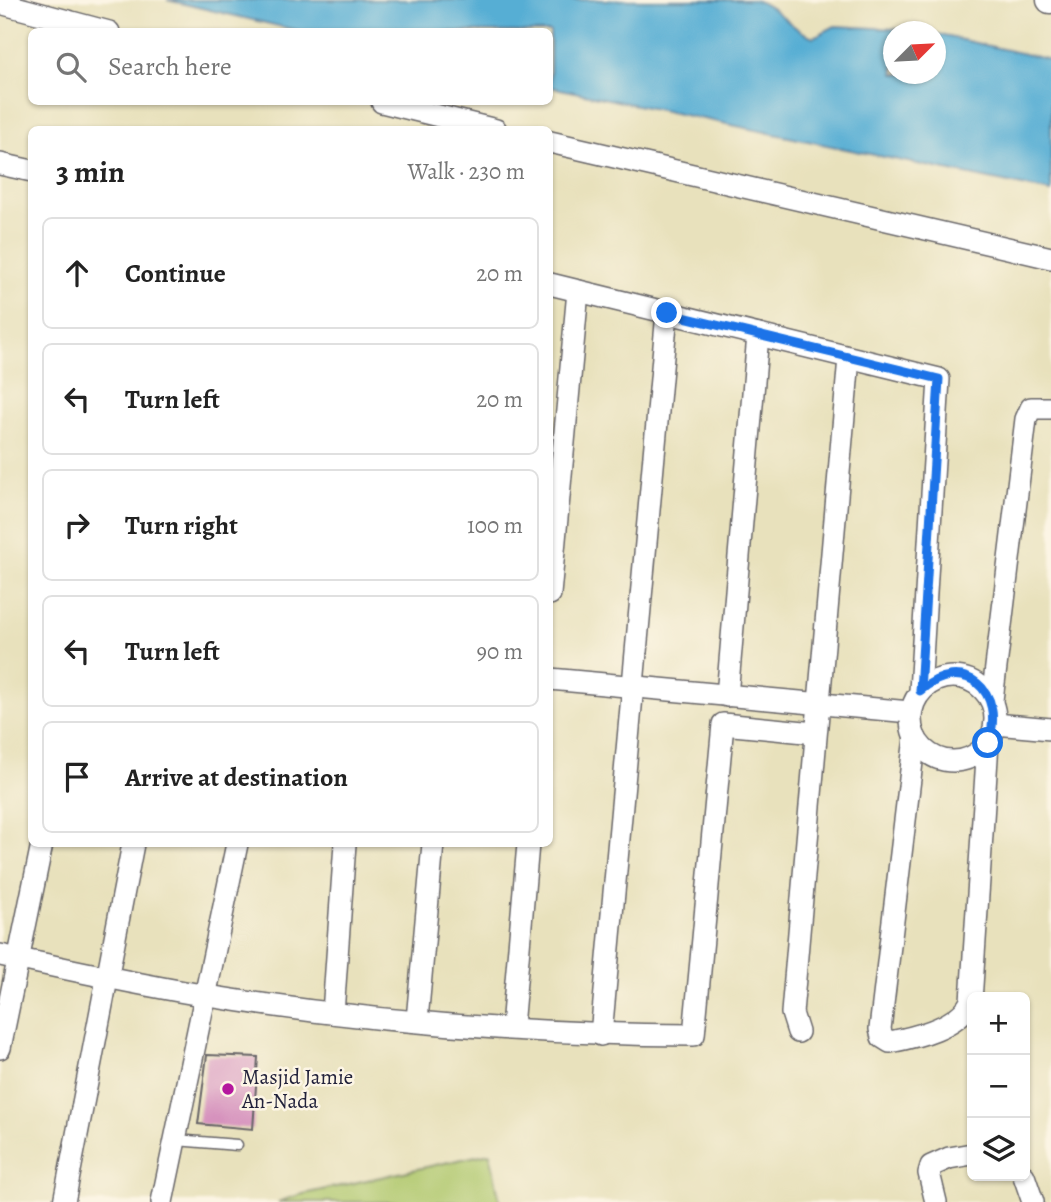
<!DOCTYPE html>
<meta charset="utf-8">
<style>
body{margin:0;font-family:Alegreya,serif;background:#f6f6f6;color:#222}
.controls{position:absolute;right:21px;bottom:21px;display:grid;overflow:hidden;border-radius:10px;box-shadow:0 2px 5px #0004}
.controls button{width:63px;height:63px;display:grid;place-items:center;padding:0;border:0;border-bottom:2px solid #e0e0e0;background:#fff;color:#222;font:35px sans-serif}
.compass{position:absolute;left:883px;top:21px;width:63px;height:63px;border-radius:50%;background:#fff;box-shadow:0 2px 5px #0004;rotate:66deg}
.stop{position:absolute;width:21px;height:21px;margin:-16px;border:5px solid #1a73e8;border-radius:50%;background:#fff}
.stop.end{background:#1a73e8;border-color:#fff;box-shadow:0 2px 7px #0008}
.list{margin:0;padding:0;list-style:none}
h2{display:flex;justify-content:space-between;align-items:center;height:91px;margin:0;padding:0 28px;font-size:30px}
h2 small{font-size:23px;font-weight:400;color:#767676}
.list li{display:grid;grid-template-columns:46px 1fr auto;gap:21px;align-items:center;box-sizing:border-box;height:112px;margin:0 14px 14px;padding:0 14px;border:2px solid #e0e0e0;border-radius:10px}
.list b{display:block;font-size:26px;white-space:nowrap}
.list em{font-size:23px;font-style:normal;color:#767676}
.icon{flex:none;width:38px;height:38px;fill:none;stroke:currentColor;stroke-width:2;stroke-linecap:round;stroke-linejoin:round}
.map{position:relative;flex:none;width:1051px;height:1202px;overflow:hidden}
.search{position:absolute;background:#fff;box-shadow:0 2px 5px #0004;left:28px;top:28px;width:525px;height:77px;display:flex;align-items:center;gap:18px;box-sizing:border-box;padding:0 24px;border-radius:10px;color:#767676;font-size:26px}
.panel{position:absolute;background:#fff;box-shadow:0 2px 5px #0004;left:28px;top:126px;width:525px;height:721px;border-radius:10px}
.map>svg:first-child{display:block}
.green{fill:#afc76c;stroke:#687454;stroke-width:2}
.water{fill:#57aed4;stroke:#3c6888;stroke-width:2}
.building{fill:#d692bd}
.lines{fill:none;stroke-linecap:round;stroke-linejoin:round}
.service-casing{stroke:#676568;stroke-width:13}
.minor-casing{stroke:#676568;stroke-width:24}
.tertiary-casing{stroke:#676568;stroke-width:29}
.service{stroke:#fff;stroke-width:10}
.minor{stroke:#fff;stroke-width:21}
.tertiary{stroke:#fff;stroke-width:26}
.route{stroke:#1a73e8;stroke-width:9}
.poi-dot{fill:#b5179e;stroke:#fcf5e5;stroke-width:2.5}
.labels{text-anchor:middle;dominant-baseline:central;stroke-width:5;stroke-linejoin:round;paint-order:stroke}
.poi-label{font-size:21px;fill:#22223b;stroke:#fcf5e5;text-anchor:start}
</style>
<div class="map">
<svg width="1051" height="1202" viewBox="0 0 1051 1202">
<rect width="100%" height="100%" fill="#fcf5e5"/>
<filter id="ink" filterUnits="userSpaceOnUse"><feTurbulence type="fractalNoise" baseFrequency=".0143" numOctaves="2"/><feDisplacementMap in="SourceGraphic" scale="14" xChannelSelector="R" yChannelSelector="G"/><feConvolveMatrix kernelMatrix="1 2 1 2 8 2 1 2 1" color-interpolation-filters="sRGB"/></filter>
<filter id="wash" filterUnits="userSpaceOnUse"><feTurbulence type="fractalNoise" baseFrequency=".00686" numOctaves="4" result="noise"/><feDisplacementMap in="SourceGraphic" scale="28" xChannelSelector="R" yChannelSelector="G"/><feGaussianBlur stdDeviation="1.57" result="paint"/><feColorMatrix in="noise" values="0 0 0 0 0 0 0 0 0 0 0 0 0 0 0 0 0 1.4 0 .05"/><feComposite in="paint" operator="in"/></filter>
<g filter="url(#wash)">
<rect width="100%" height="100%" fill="#e8e1bc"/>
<!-- green -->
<polygon class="green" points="490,1153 500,1202 278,1202 299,1195"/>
<!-- water -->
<path class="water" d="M167,0H754C778,6 790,30 814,37L835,26L916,30L925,31L894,32V74H936V34L1051,60V192L550,87V32L300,31Z"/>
<g id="blocks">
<!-- building -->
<polygon class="building" points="207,1055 258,1057 253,1129 198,1124"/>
</g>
</g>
<g filter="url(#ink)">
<use href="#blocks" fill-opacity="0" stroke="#676568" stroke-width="2"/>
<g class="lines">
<defs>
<polyline id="service" points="176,1140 237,1145"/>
<g id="minor">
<polyline points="0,3 109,32"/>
<polyline points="382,102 496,130"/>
<polyline points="550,142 1051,258"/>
<polyline points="0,164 32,171"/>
<polyline points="550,284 939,379 920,691"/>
<polyline points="550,594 578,291"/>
<circle cx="953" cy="719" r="42"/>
<polyline points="550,679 910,712"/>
<polyline points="727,696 758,335"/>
<polyline points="992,700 1026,419 1031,408 1051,408"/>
<polyline points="995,724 1051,729"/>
<path d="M915,737L880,1029L882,1037L890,1042C916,1037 959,1027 971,1001L988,743"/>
<path d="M0,955C69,969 139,985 208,996C368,1022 533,1034 694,1035L723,724L815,733"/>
<polyline points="333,1013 345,844"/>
<polyline points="417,1020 433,844"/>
<polyline points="512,1027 528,844"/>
<polyline points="798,1032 792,1013 849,358"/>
<polyline points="601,1035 667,313"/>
<polyline points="0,1048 42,844"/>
<polyline points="1024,1176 1033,1202"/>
<polyline points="64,1202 133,844"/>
<polyline points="162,1202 237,844"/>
<polyline points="936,1202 929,1173 931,1166 949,1158 972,1154"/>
</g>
<polyline id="tertiary" points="1050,0 1051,0"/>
</defs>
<!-- service casing -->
<use href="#service" class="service-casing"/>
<!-- minor casing -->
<use href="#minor" class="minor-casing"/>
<!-- tertiary casing -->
<use href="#tertiary" class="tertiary-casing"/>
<!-- service -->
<use href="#service" class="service"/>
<!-- minor -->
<use href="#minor" class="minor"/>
<!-- tertiary -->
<use href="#tertiary" class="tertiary"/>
</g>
</g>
<g class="lines" filter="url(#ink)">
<!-- route -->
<path class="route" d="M667,313L939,379L920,691C963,653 1007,691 988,743"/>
</g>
<!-- markers -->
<circle class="poi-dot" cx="228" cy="1089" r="7"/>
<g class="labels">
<!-- poi labels -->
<g class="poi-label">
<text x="242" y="1077">Masjid Jamie<tspan x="242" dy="24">An-Nada</tspan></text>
</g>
</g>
</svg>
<div class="controls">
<button>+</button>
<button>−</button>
<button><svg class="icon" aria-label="layers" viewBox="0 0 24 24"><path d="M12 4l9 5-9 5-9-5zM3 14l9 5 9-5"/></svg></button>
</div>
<svg class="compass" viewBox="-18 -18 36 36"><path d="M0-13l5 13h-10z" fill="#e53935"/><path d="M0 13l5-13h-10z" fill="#767676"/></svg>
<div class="stop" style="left:988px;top:743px"></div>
<div class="stop end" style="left:667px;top:313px"></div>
<div class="search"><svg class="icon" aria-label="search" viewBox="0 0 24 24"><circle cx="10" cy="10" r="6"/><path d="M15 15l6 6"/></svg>Search here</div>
<section class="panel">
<h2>3 min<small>Walk · 230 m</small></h2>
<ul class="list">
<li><svg class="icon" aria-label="ahead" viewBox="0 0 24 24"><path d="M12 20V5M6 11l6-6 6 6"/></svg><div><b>Continue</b></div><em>20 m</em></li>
<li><svg class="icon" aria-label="left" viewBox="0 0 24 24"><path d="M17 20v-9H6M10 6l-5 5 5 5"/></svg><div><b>Turn left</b></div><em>20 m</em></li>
<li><svg class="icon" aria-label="right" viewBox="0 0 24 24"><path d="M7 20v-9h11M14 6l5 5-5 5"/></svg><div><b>Turn right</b></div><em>100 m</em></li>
<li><svg class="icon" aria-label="left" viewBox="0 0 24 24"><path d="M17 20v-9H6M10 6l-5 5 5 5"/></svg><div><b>Turn left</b></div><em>90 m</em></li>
<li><svg class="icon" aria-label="arrive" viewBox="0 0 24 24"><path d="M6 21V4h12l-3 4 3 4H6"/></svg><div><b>Arrive at destination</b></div></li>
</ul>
</section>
</div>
